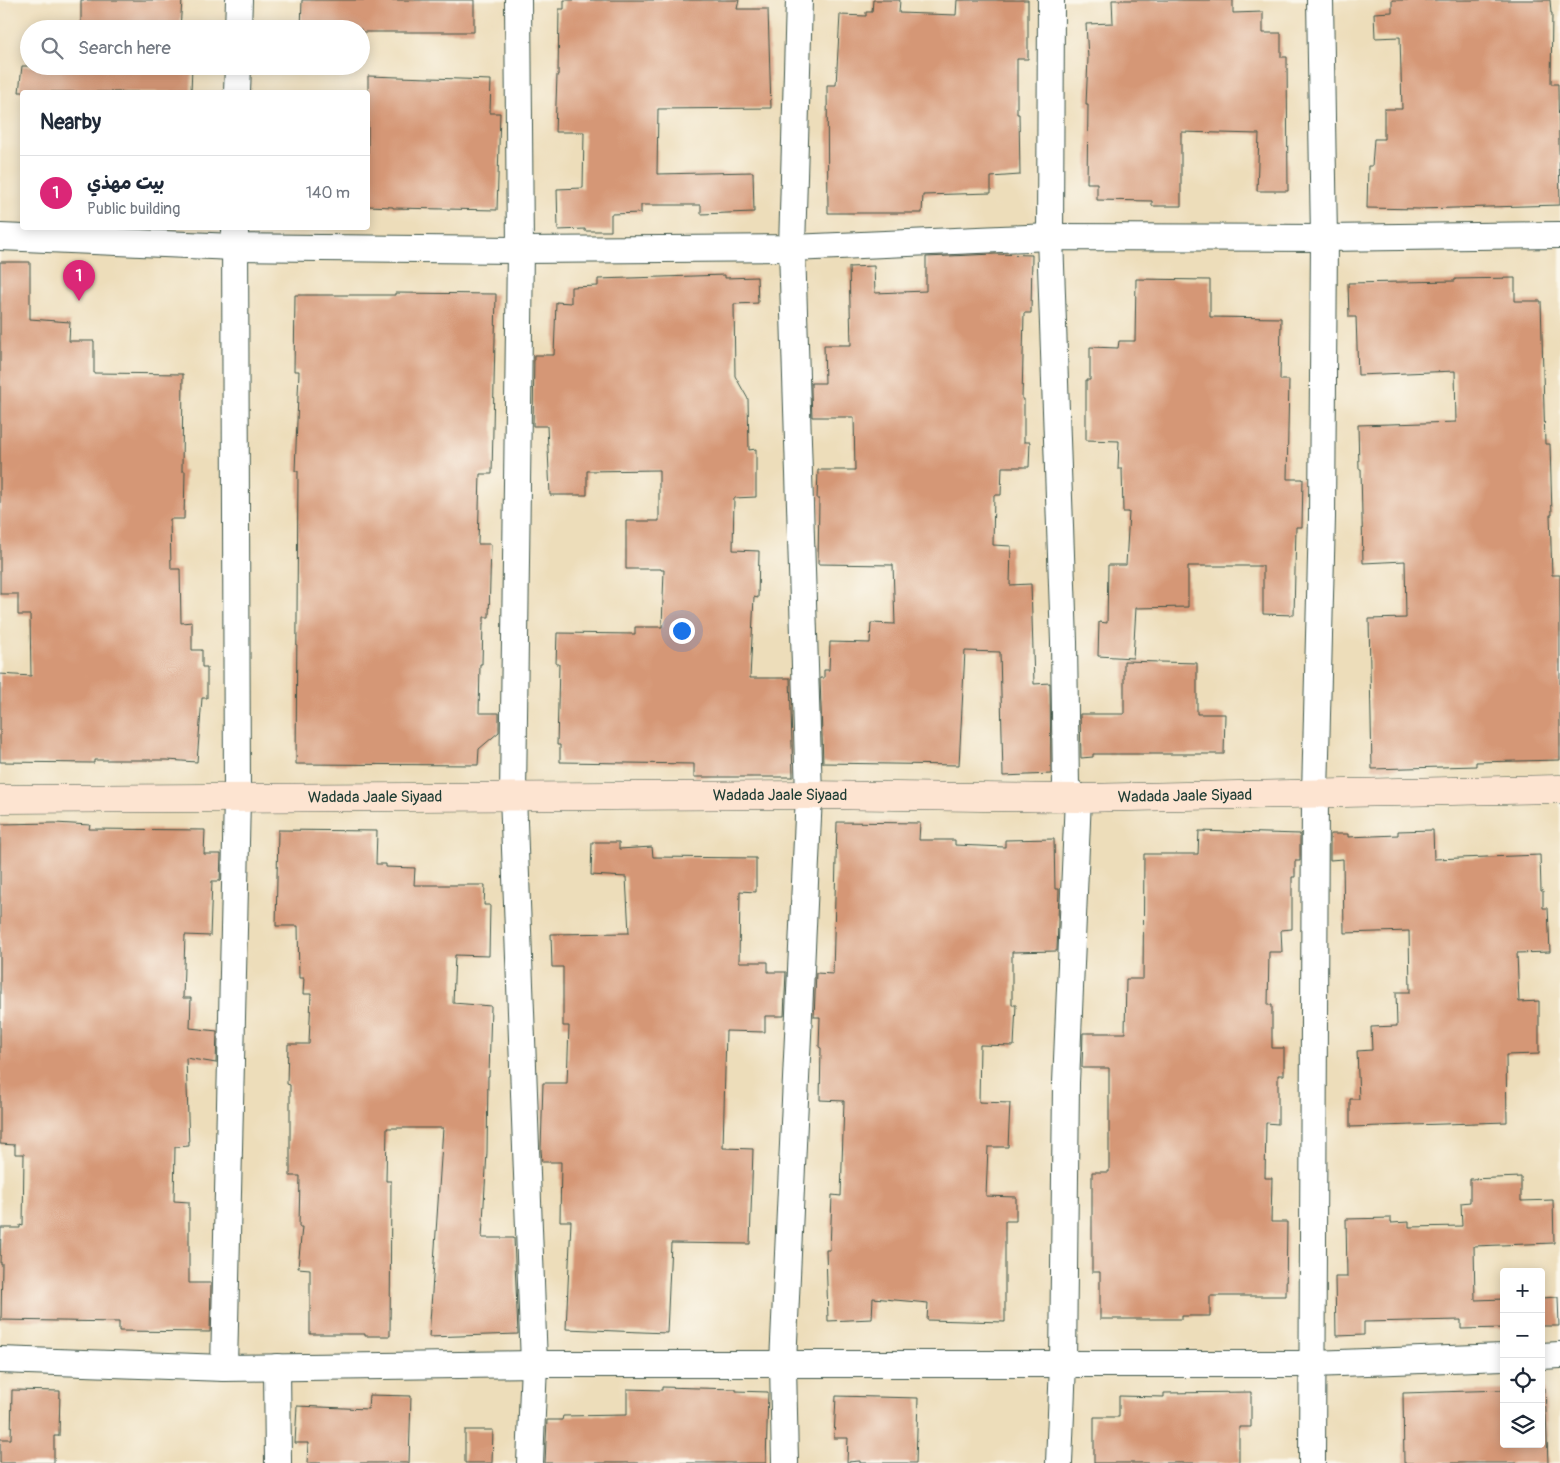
<!DOCTYPE html>
<meta charset="utf-8">
<style>
body{margin:0;font-family:Pangolin,"Playpen Sans Arabic",sans-serif;background:#f2f2f3;color:#1f2937}
.controls{position:absolute;right:15px;bottom:15px;display:grid;overflow:hidden;border-radius:5px;box-shadow:0 2px 12px #0003}
.controls button{width:45px;height:45px;display:grid;place-items:center;padding:0;border:0;border-bottom:1px solid #e0e1e3;background:#fff;color:#1f2937;font:25px sans-serif}
.you{position:absolute;left:681px;top:630px;width:18px;height:18px;margin:-12px;border:4px solid #fff;border-radius:50%;background:#1a73e8;box-shadow:0 0 0 8px #1a73e833}
.badge{display:grid;place-items:center;width:32px;height:32px;border-radius:50%;background:#db2777;color:#fff;font-size:16px;font-weight:700}
.pin{position:absolute;translate:-50% -41px;filter:drop-shadow(0 1px 2px #0008)}
.pin::after{content:'';position:absolute;top:26px;width:18px;height:15px;background:inherit;clip-path:polygon(0 0,100% 0,50% 100%)}
.list{margin:0;padding:0;list-style:none}
h2{display:flex;justify-content:space-between;align-items:center;height:65px;margin:0;padding:0 20px;font-size:21px}
h2 small{font-size:16px;font-weight:400;color:#747a83}
.list li{display:grid;grid-template-columns:32px 1fr auto;gap:15px;align-items:center;box-sizing:border-box;height:75px;padding:0 20px;border-top:1px solid #e0e1e3}
.list b{display:block;font-size:19px;white-space:nowrap}
.list p{margin:0;font-size:16px;white-space:nowrap;color:#747a83}
.list em{font-size:16px;font-style:normal;color:#747a83}
.icon{flex:none;width:28px;height:28px;fill:none;stroke:currentColor;stroke-width:2;stroke-linecap:round;stroke-linejoin:round}
.map{position:relative;flex:none;width:1560px;height:1463px;overflow:hidden}
.search{position:absolute;background:#fff;box-shadow:0 2px 12px #0003;left:20px;top:20px;width:350px;height:55px;display:flex;align-items:center;gap:12px;box-sizing:border-box;padding:0 18px;border-radius:28px;color:#747a83;font-size:19px}
.panel{position:absolute;background:#fff;box-shadow:0 2px 12px #0003;left:20px;top:90px;width:350px;height:140px;border-radius:5px}
.map>svg:first-child{display:block}
.building{fill:#d59776}
.lines{fill:none;stroke-linecap:round;stroke-linejoin:round}
.street-casing{stroke:#3e5548;stroke-width:28}
.secondary-casing{stroke:#3e5548;stroke-width:29}
.street{stroke:#fff;stroke-width:26}
.secondary{stroke:#fde4d1;stroke-width:28}
.labels{text-anchor:middle;dominant-baseline:central;stroke-width:5;stroke-linejoin:round;paint-order:stroke}
.street-label{font-size:16px;fill:#1f3d34;stroke:#fbf7ec}
</style>
<div class="map">
<svg width="1560" height="1463" viewBox="0 0 1560 1463">
<rect width="100%" height="100%" fill="#fbf7ec"/>
<filter id="ink" filterUnits="userSpaceOnUse"><feTurbulence type="fractalNoise" baseFrequency=".02" numOctaves="2"/><feDisplacementMap in="SourceGraphic" scale="10" xChannelSelector="R" yChannelSelector="G"/><feConvolveMatrix kernelMatrix="1 2 1 2 8 2 1 2 1" color-interpolation-filters="sRGB"/></filter>
<filter id="wash" filterUnits="userSpaceOnUse"><feTurbulence type="fractalNoise" baseFrequency=".0096" numOctaves="4" result="noise"/><feDisplacementMap in="SourceGraphic" scale="20" xChannelSelector="R" yChannelSelector="G"/><feGaussianBlur stdDeviation="1.12" result="paint"/><feColorMatrix in="noise" values="0 0 0 0 0 0 0 0 0 0 0 0 0 0 0 0 0 1.4 0 .05"/><feComposite in="paint" operator="in"/></filter>
<g filter="url(#wash)">
<rect width="100%" height="100%" fill="#edddba"/>
<g id="blocks">
<!-- building -->
<g class="building">
<polygon points="81,0 182,0 180,29 81,29"/>
<polygon points="302,0 474,0 474,32 361,32 361,29 301,29"/>
<polygon points="564,0 739,0 737,9 768,9 771,108 658,109 657,174 753,172 754,212 701,214 701,205 641,205 641,213 611,214 611,231 585,231 585,229 558,230 557,189 583,188 584,132 555,132 557,75 558,75 559,9 564,9"/>
<polygon points="873,0 900,0 899,13 956,15 957,0 1028,0 1028,59 1017,59 1017,114 1019,114 1020,175 991,177 991,193 923,195 922,213 828,213 827,85 836,85 840,15 866,16 866,12 872,12"/>
<polygon points="1112,0 1233,0 1233,13 1263,12 1263,33 1281,33 1281,57 1287,57 1288,191 1257,191 1259,134 1181,132 1181,206 1152,206 1152,201 1097,200 1097,183 1087,183 1088,105 1086,105 1088,58 1086,24 1113,23"/>
<polygon points="1392,0 1550,0 1551,13 1552,13 1551,84 1558,84 1560,205 1419,209 1367,208 1368,166 1372,166 1374,139 1384,139 1384,109 1402,109 1400,37 1375,38 1374,13 1392,12"/>
<polygon points="22,66 192,66 191,92 19,92"/>
<polygon points="368,76 491,80 490,113 500,113 497,210 393,208 393,207 368,206"/>
<polygon points="995,254 1032,255 1031,313 1024,313 1022,399 1024,399 1024,442 1030,442 1029,467 1002,467 1001,495 994,495 993,545 1011,546 1010,585 1031,584 1034,684 1050,683 1051,774 1003,776 1000,652 965,651 959,765 823,763 820,678 824,678 824,670 829,670 830,642 870,643 871,623 895,624 893,565 818,564 819,499 817,499 818,470 855,470 854,417 812,417 811,392 811,383 825,383 824,345 851,345 849,267 874,266 875,293 926,291 926,257"/>
<polygon points="0,262 30,262 30,319 70,322 69,341 94,341 94,373 183,374 182,471 185,471 184,519 170,519 171,569 180,569 181,623 192,622 192,650 202,650 202,667 207,667 207,698 202,698 197,762 167,760 94,760 94,763 0,762 0,674 31,676 30,615 18,615 18,594 0,594"/>
<polygon points="725,275 725,278 757,277 758,303 734,304 735,376 748,399 749,450 756,449 756,497 734,498 733,550 759,551 758,598 754,597 750,678 790,678 793,777 694,777 694,764 560,762 560,745 557,745 559,664 556,664 557,633 635,634 635,627 662,627 664,570 661,570 661,569 626,569 626,521 659,521 659,470 587,471 587,495 550,495 547,426 533,426 534,355 554,355 556,302 571,303 571,287 598,286 598,279"/>
<polygon points="1515,278 1515,301 1541,301 1545,444 1550,444 1552,515 1550,515 1552,575 1560,575 1560,760 1476,762 1476,766 1372,769 1369,619 1406,618 1405,561 1363,563 1361,469 1359,469 1358,425 1456,422 1455,371 1358,375 1356,317 1349,317 1348,283 1455,281 1455,279"/>
<polygon points="1136,279 1210,280 1210,317 1281,318 1280,380 1289,380 1287,479 1303,479 1302,527 1296,527 1294,615 1263,614 1263,566 1188,566 1188,607 1136,608 1133,658 1098,656 1099,622 1107,623 1108,565 1126,565 1129,512 1123,512 1122,469 1118,469 1119,441 1086,440 1086,380 1090,380 1090,347 1118,348 1119,341 1135,341"/>
<polygon points="395,293 496,294 492,474 480,474 478,544 491,544 489,617 484,617 484,623 483,623 482,664 480,664 479,713 499,713 499,732 479,749 478,765 296,764 298,471 295,471 299,371 294,371 295,295 395,295"/>
<polygon points="1124,661 1197,663 1197,714 1225,714 1224,754 1093,754 1093,757 1081,758 1080,714 1124,714"/>
<polygon points="837,822 920,823 919,840 955,840 955,845 1005,847 1005,840 1054,839 1055,889 1059,889 1057,951 1012,952 1012,1005 1016,1005 1014,1046 980,1045 979,1102 1010,1103 1008,1147 988,1147 986,1196 1016,1197 1016,1221 1005,1221 1005,1322 927,1320 928,1303 873,1298 872,1319 828,1321 826,1250 830,1250 832,1195 841,1196 844,1101 820,1100 821,1048 819,1047 820,1017 814,1017 816,973 833,974"/>
<polygon points="55,823 90,825 89,829 205,830 204,854 221,854 220,881 212,881 210,936 185,935 183,998 191,998 190,1028 217,1031 216,1063 186,1058 189,1146 175,1147 174,1201 189,1202 189,1283 211,1283 210,1332 119,1331 119,1322 1,1320 2,1263 0,1263 1,1228 20,1228 20,1225 23,1226 24,1154 15,1154 15,1145 0,1144 0,824"/>
<polygon points="278,830 377,831 376,864 386,864 386,867 415,868 414,885 485,885 484,905 490,905 489,956 455,955 453,1003 491,1006 489,1076 488,1076 487,1152 482,1238 514,1238 518,1334 429,1337 443,1128 387,1128 386,1181 391,1181 390,1336 365,1336 365,1334 310,1334 310,1269 298,1268 302,1227 299,1227 300,1176 290,1176 290,1085 287,1084 288,1044 309,1044 311,994 303,994 304,978 299,978 298,926 276,926"/>
<polygon points="1433,830 1434,859 1540,855 1541,891 1543,891 1543,908 1548,908 1550,952 1517,953 1519,1002 1539,1001 1539,1054 1506,1055 1507,1122 1350,1127 1350,1099 1359,1099 1357,1051 1372,1050 1371,1027 1397,1026 1396,992 1410,992 1409,931 1344,933 1343,859 1330,860 1330,834 1348,834 1348,837 1398,835 1398,831"/>
<polygon points="1199,831 1300,834 1300,861 1295,861 1295,877 1292,877 1292,929 1281,930 1282,952 1269,952 1268,1005 1272,1005 1272,1048 1284,1048 1284,1075 1278,1075 1278,1124 1266,1123 1265,1178 1272,1178 1271,1222 1287,1222 1286,1296 1210,1296 1210,1316 1182,1316 1182,1319 1100,1319 1100,1272 1092,1272 1092,1172 1109,1172 1109,1068 1082,1068 1083,1033 1125,1033 1126,979 1143,979 1144,854 1198,854"/>
<polygon points="592,842 619,842 619,849 652,847 653,857 756,858 756,892 740,891 739,962 768,962 768,972 786,972 784,1016 765,1016 765,1032 726,1031 723,1148 753,1149 750,1244 671,1243 667,1333 566,1329 571,1221 560,1221 561,1162 542,1162 541,1150 543,1083 567,1083 569,1026 563,1026 563,967 552,967 551,934 629,933 626,877 591,875"/>
<polygon points="1521,1177 1521,1201 1553,1200 1554,1243 1474,1246 1475,1300 1504,1299 1504,1328 1461,1329 1461,1320 1364,1322 1364,1335 1336,1336 1335,1277 1347,1277 1346,1219 1391,1218 1391,1223 1409,1222 1409,1227 1462,1226 1461,1203 1470,1202 1470,1179"/>
<polygon points="1558,1297 1559,1326 1541,1326 1541,1298"/>
<polygon points="662,1387 736,1389 736,1391 768,1392 766,1463 545,1463 547,1420 562,1420 563,1416 627,1415 627,1389 662,1390"/>
<polygon points="1541,1388 1545,1388 1548,1463 1404,1463 1403,1393 1504,1390 1504,1444 1541,1444"/>
<polygon points="12,1390 60,1391 59,1436 54,1436 54,1463 0,1463 0,1439 11,1439"/>
<polygon points="1251,1392 1251,1427 1239,1427 1239,1463 1094,1463 1094,1417 1119,1417 1119,1396 1164,1397 1164,1393"/>
<polygon points="369,1395 411,1396 409,1463 307,1463 308,1443 295,1443 297,1406 368,1409"/>
<polygon points="836,1396 918,1398 916,1463 860,1463 860,1461 847,1462 848,1438 834,1438"/>
<polygon points="465,1430 493,1430 492,1463 465,1463"/>
</g>
</g>
</g>
<g filter="url(#ink)">
<use href="#blocks" fill-opacity="0" stroke="#3e5548" stroke-width="1"/>
<g class="lines">
<defs>
<g id="street">
<polyline points="518,0 520,250 513,795 534,1364 530,1463"/>
<polyline points="1051,0 1050,237 1064,642 1066,787 1078,798 1066,1083 1063,1364 1059,1463"/>
<polyline points="238,29 239,0"/>
<polyline points="237,92 238,66"/>
<polyline points="0,237 234,247 520,250 792,248 1050,237 1324,238 1560,235"/>
<polyline points="1541,1356 1560,1355"/>
<polyline points="0,1360 224,1368 534,1364 1312,1364 1504,1357"/>
<polyline points="277,1367 278,1463"/>
<polyline points="224,1368 237,798 235,228"/>
<polyline points="785,1463 783,1363 809,795 792,248 799,0"/>
<polyline points="1312,1463 1315,794 1322,517 1324,238 1320,0"/>
</g>
<g id="secondary">
<path id="s1" d="M0,799L809,795L1078,798L1560,789"/>
</g>
</defs>
<!-- street casing -->
<use href="#street" class="street-casing"/>
<!-- secondary casing -->
<use href="#secondary" class="secondary-casing"/>
<!-- street -->
<use href="#street" class="street"/>
<!-- secondary -->
<use href="#secondary" class="secondary"/>
</g>
</g>
<g class="labels">
<!-- street labels -->
<g class="street-label">
<text stroke="none"><textPath href="#s1" startOffset="780">Wadada Jaale Siyaad</textPath></text>
<text stroke="none"><textPath href="#s1" startOffset="375">Wadada Jaale Siyaad</textPath></text>
<text stroke="none"><textPath href="#s1" startOffset="1185">Wadada Jaale Siyaad</textPath></text>
</g>
</g>
</svg>
<div class="controls">
<button>+</button>
<button>−</button>
<button><svg class="icon" aria-label="locate" viewBox="0 0 24 24"><circle cx="12" cy="12" r="6"/><path d="M12 2v4M12 18v4M2 12h4M18 12h4"/></svg></button>
<button><svg class="icon" aria-label="layers" viewBox="0 0 24 24"><path d="M12 4l9 5-9 5-9-5zM3 14l9 5 9-5"/></svg></button>
</div>
<div class="you"></div>
<div class="pin badge" style="left:79px;top:301px">1</div>
<div class="search"><svg class="icon" aria-label="search" viewBox="0 0 24 24"><circle cx="10" cy="10" r="6"/><path d="M15 15l6 6"/></svg>Search here</div>
<section class="panel">
<h2>Nearby<small></small></h2>
<ul class="list">
<li><span class="badge">1</span><div><b>بيت مهذي</b><p>Public building</p></div><em>140 m</em></li>
</ul>
</section>
</div>
